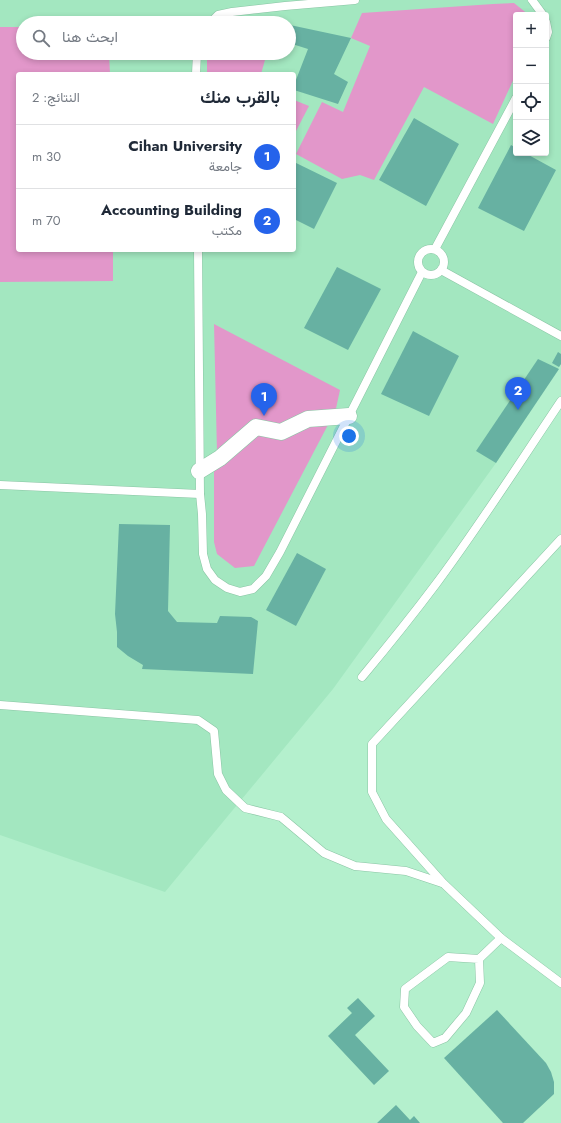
<!DOCTYPE html>
<html lang="ar">
<meta charset="utf-8">
<style>
body{margin:0;font-family:Jost,Vazirmatn,sans-serif;background:#f2f2f3;color:#1f2937;direction:rtl}
.controls{position:absolute;right:12px;top:12px;display:grid;overflow:hidden;border-radius:4px;box-shadow:0 2px 6px #0003}
.controls button{width:36px;height:36px;display:grid;place-items:center;padding:0;border:0;border-bottom:1px solid #e0e1e3;background:#fff;color:#1f2937;font:20px sans-serif}
.you{position:absolute;left:349px;top:436px;width:14px;height:14px;margin:-10px;border:3px solid #fff;border-radius:50%;background:#1a73e8;box-shadow:0 0 0 6px #1a73e833}
.badge{display:grid;place-items:center;width:26px;height:26px;border-radius:50%;background:#2563eb;color:#fff;font-size:13px;font-weight:700}
.pin{position:absolute;translate:-50% -33px;filter:drop-shadow(0 1px 2px #0008)}
.pin::after{content:'';position:absolute;top:21px;width:14px;height:12px;background:inherit;clip-path:polygon(0 0,100% 0,50% 100%)}
.list{margin:0;padding:0;list-style:none}
h2{display:flex;justify-content:space-between;align-items:center;height:52px;margin:0;padding:0 16px;font-size:17px}
h2 small{font-size:13px;font-weight:400;color:#747a83}
.list li{display:grid;grid-template-columns:26px 1fr auto;gap:12px;align-items:center;box-sizing:border-box;height:64px;padding:0 16px;border-top:1px solid #e0e1e3}
.list b{display:block;font-size:15px;white-space:nowrap}
.list p{margin:0;font-size:13px;white-space:nowrap;color:#747a83}
.list em{font-size:13px;font-style:normal;color:#747a83}
.icon{flex:none;width:22px;height:22px;fill:none;stroke:currentColor;stroke-width:2;stroke-linecap:round;stroke-linejoin:round}
.map{position:relative;flex:none;width:561px;height:1123px;overflow:hidden;direction:ltr}
.search{position:absolute;background:#fff;box-shadow:0 2px 6px #0003;left:16px;top:16px;width:280px;height:44px;display:flex;align-items:center;gap:10px;box-sizing:border-box;padding:0 14px;border-radius:22px;color:#747a83;font-size:15px}
.panel{position:absolute;background:#fff;box-shadow:0 2px 6px #0003;left:16px;top:72px;width:280px;height:180px;border-radius:4px;direction:rtl}
.map>svg:first-child{display:block}
.built{fill:#a3e7c0;fill-rule:evenodd}
.green{fill:#e297ca}
.building{fill:#67b1a2}
.lines{fill:none;stroke-linecap:round;stroke-linejoin:round}
.lane-casing{stroke:#8ac5a4;stroke-width:9}
.street-casing{stroke:#8ac5a4;stroke-width:17}
.lane{stroke:#fff;stroke-width:8}
.street{stroke:#fff;stroke-width:16}
</style>
<div class="map">
<svg width="561" height="1123" viewBox="0 0 561 1123">
<rect width="100%" height="100%" fill="#b4f0cd"/>
<!-- built -->
<path class="built" d="M0,0H561V364L496,463L333,689L165,892L0,835ZM516,15H546V153H516ZM23,23H289V53H23ZM18,74H294V250H18Z"/>
<!-- green -->
<g class="green">
<polygon points="514,3 529,15 516,15 516,74 493,124 424,87 374,180 360,175 342,179 296,154 322,102 343,112 370,46 351,38 362,13 493,4"/>
<polygon points="0,27 23,27 23,53 109,53 110,74 18,74 18,250 113,250 113,281 0,282"/>
<polygon points="207,53 267,53 261,74 207,74"/>
<polygon points="294,100 309,106 294,135"/>
<polygon points="214,324 340,390 335,413 282,427 257,420 217,453"/>
<polygon points="330,421 254,566 235,568 217,554 214,542 214,470 257,432 279,437"/>
</g>
<!-- building -->
<g class="building">
<polygon points="290,25 351,38 334,74 348,82 338,104 294,90 294,85 308,49 289,43"/>
<polygon points="414,118 459,144 426,206 379,180"/>
<polygon points="511,145 516,148 516,153 525,153 556,170 524,231 478,208"/>
<polygon points="294,162 337,183 314,229 294,219"/>
<polygon points="337,267 381,289 348,350 304,328"/>
<polygon points="413,331 459,356 429,416 381,394"/>
<polygon points="558,352 561,354 561,364 559,367 552,363"/>
<polygon points="538,359 559,369 496,463 476,451"/>
<polygon points="119,524 170,525 168,611 177,622 217,623 220,616 251,617 258,621 253,674 142,669 143,665 128,656 117,647 117,632 115,614"/>
<polygon points="297,553 326,569 296,626 266,610"/>
<polygon points="358,998 375,1016 355,1035 389,1071 374,1085 328,1036 352,1013 347,1008"/>
<polygon points="497,1010 546,1063 551,1072 554,1082 554,1094 523,1123 503,1123 444,1058"/>
<polygon points="396,1105 410,1120 414,1116 420,1123 377,1123"/>
</g>
<g class="lines">
<defs>
<g id="lane">
<polyline points="532,0 543,15"/>
<polyline points="546,22 548,32 546,38"/>
<polyline points="210,23 218,15 232,12 285,6 355,0"/>
<polyline points="196,74 197,53"/>
<circle cx="431" cy="262" r="13"/>
<polyline points="435,249 516,98"/>
<polyline points="198,250 200,494 202,514 203,554 207,569 215,580 227,588 240,592 253,589 266,576 280,552 422,272"/>
<polyline points="441,270 561,336"/>
<polyline points="0,485 200,494"/>
<polyline points="561,539 372,744 372,792 386,819 443,883 501,938 561,983"/>
<path d="M362,677C387,647 412,616 436,584C480,525 520,462 561,401"/>
<polyline points="0,705 198,720 214,731 218,774 226,790 245,808 281,817 324,853 355,866 406,871 442,883"/>
<polyline points="479,959 448,957 405,989 404,1007 417,1026 433,1043 445,1038 466,1013 480,983 479,959 501,938"/>
</g>
<polyline id="street" points="199,471 220,458 256,427 281,432 308,419 349,416"/>
</defs>
<!-- lane casing -->
<use href="#lane" class="lane-casing"/>
<!-- street casing -->
<use href="#street" class="street-casing"/>
<!-- lane -->
<use href="#lane" class="lane"/>
<!-- street -->
<use href="#street" class="street"/>
</g>
</svg>
<div class="controls">
<button>+</button>
<button>−</button>
<button><svg class="icon" aria-label="locate" viewBox="0 0 24 24"><circle cx="12" cy="12" r="6"/><path d="M12 2v4M12 18v4M2 12h4M18 12h4"/></svg></button>
<button><svg class="icon" aria-label="layers" viewBox="0 0 24 24"><path d="M12 4l9 5-9 5-9-5zM3 14l9 5 9-5"/></svg></button>
</div>
<div class="you"></div>
<div class="pin badge" style="left:264px;top:416px">1</div>
<div class="pin badge" style="left:518px;top:410px">2</div>
<div class="search"><svg class="icon" aria-label="search" viewBox="0 0 24 24"><circle cx="10" cy="10" r="6"/><path d="M15 15l6 6"/></svg>ابحث هنا</div>
<section class="panel">
<h2>بالقرب منك<small>النتائج: 2</small></h2>
<ul class="list">
<li><span class="badge">1</span><div><b>Cihan University</b><p>جامعة</p></div><em>30 m</em></li>
<li><span class="badge">2</span><div><b>Accounting Building</b><p>مكتب</p></div><em>70 m</em></li>
</ul>
</section>
</div>
